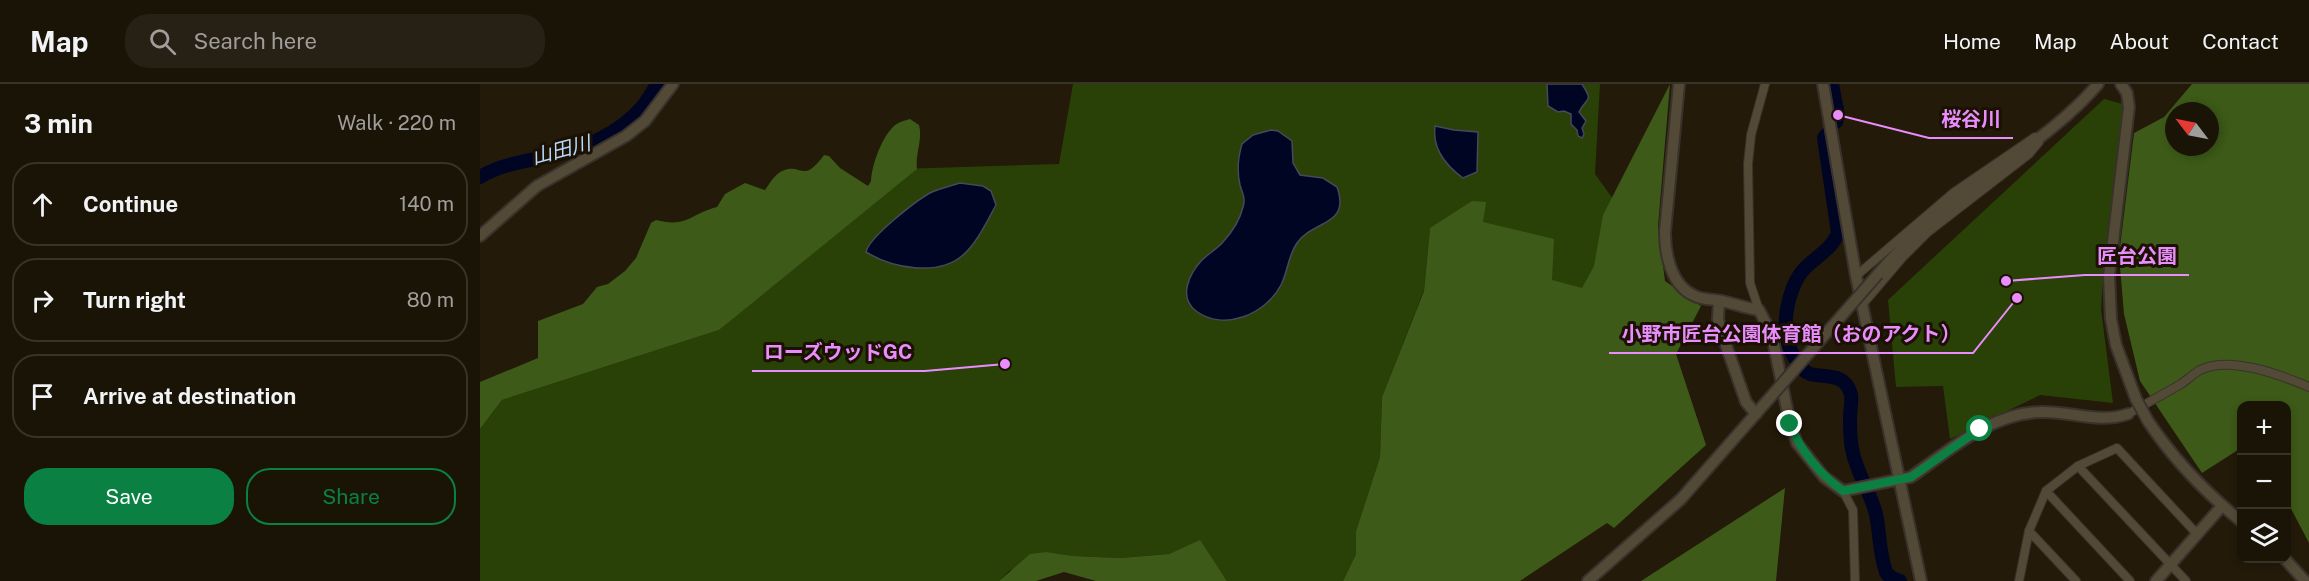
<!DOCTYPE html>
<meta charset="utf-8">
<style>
body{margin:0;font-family:"Public Sans","Noto Sans JP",sans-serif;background:#272115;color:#f1f3f6}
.controls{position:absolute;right:18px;bottom:18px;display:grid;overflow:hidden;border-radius:12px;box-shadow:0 3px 9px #0003}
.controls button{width:54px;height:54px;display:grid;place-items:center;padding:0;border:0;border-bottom:2px solid #383328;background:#1a1407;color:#f1f3f6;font:30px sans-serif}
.compass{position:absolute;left:1685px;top:18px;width:54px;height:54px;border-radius:50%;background:#1a1407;box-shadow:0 3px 9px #0003;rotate:302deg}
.stop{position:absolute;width:18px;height:18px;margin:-14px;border:4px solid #0b8043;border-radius:50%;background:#fff}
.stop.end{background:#0b8043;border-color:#fff;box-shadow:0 2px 6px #0008}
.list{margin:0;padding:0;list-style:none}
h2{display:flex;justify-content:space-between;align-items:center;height:78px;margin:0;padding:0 24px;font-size:26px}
h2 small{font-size:20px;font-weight:400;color:#9f9e9b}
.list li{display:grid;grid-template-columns:39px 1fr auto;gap:18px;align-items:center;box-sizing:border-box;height:84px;margin:0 12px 12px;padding:0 12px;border:2px solid #383328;border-radius:24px}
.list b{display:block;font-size:22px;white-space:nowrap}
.list em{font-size:20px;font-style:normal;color:#9f9e9b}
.actions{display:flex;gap:12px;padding:18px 24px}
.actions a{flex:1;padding:14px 0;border:2px solid #0b8043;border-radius:24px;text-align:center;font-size:21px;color:#0b8043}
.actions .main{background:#0b8043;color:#fff}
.icon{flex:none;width:33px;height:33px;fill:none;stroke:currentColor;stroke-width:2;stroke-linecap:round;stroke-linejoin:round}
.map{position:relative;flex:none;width:1829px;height:497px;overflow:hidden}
header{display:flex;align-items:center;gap:36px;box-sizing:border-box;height:84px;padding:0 30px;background:#1a1407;border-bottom:2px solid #383328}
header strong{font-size:28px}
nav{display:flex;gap:33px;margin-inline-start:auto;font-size:21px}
.search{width:420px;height:54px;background:#272115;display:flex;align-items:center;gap:15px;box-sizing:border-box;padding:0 21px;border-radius:24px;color:#9f9e9b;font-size:22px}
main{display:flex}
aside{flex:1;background:#1a1407}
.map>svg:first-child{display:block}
.green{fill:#294107}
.forest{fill:#3d5a18;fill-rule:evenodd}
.water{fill:#000524;stroke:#46485b;stroke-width:1.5}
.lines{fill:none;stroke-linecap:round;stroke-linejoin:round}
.river{stroke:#000524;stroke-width:14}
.minor-casing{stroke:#39322c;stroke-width:10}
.tertiary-casing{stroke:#39322c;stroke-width:14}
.minor{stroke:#534937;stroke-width:8}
.tertiary{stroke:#534937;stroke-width:10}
.tertiary-bridge-casing{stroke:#39322c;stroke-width:14;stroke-linecap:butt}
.tertiary-bridge{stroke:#534937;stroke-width:10}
.route{stroke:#0b8043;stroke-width:8}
.labels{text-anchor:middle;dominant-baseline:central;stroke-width:6;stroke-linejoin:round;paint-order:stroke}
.water-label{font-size:20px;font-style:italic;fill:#bad9fe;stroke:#1a1103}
.leader{fill:none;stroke:#ea8dfc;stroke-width:2}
.callout-dot{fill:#ea8dfc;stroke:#1a1103;stroke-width:2}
.callout-label{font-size:20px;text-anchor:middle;font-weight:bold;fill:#ea8dfc;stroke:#1a1103;stroke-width:6;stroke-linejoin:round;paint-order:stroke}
</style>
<header>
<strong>Map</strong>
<div class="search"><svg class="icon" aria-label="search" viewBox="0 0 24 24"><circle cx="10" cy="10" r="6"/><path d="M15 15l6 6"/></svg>Search here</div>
<nav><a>Home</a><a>Map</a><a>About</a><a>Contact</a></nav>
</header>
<main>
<aside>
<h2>3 min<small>Walk · 220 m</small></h2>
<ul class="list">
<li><svg class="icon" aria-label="ahead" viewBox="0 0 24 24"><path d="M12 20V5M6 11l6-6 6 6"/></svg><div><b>Continue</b></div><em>140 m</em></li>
<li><svg class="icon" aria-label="right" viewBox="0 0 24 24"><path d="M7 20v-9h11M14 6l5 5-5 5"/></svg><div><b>Turn right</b></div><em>80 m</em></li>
<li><svg class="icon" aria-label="arrive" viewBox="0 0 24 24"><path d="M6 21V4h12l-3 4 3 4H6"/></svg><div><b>Arrive at destination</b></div></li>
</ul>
<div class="actions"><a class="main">Save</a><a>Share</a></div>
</aside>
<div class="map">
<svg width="1829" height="497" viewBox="0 0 1829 497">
<rect width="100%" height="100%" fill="#231a09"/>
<!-- green -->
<g class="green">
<polygon points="593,0 1120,0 1115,90 1136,119 1109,209 1068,199 950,144 944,206 902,313 900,373 876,447 876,470 863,497 747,497 720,457 689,470 640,474 593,472 567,468 529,487 519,497 0,497 0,345 22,316 239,246 420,85 579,80"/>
<polygon points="1624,15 1643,20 1624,178 1621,225 1633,319 1560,311 1470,355 1463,302 1416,303 1408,216"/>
</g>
<!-- forest -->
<g class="forest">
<polygon points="1190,0 1178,142 1185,197 1221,222 1196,270 1226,361 1134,444 1127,439 1040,497 863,497 876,470 876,447 900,373 902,313 944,207 950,144 992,117 1006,118 1003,138 1074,155 1072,196 1102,204 1114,182 1123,131"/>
<path d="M1712,0H1829V459L1807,417L1806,322H1762L1761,364L1722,389L1660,297L1644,230L1639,171L1654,49L1684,33ZM1694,27H1730V63H1694Z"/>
<path d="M430,35L439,41C443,55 435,70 437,85L239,246L22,316L0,345V298L58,274V237L103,220L117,203L128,200L145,187L156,174L171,139L176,136C207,144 210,130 237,123L245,110L265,99L285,106C290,99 294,91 302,87C322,78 322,101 344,71L349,72L360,84L388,102L391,97C392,81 401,55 413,43C418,38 423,37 430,35Z"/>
<polygon points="1305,404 1296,497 1161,497"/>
<polygon points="720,456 747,497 616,497 584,488 556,497 519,497 550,470 567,468 593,472 640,474 689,470"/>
</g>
<!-- water -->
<g class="water">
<path d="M1067,0H1102C1114,19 1107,12 1099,28L1106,37L1102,44L1104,50L1102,54L1098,52L1097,46L1091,40V30L1084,27L1078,28L1068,22Z"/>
<path d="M955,42L974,46L998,48L997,88L983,94C965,81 952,64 955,42Z"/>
<path d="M791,46L798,47L812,57L813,79L820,91L843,94L857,103C871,142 833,136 817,159C808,172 808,187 801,201C786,230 744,248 716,227C698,213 709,190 722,176C729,169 737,165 743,158C752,148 760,136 763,123C766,115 762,108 760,101C757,88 758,73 762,60L773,51Z"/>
<path d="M480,99L503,102L511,107L516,121C507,137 497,159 483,171C458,193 412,184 386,168C389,153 438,115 452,108C461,104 471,102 480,99Z"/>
</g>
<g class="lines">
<!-- river -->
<g class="river">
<polyline points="1352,0 1358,31 1356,38"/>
<path d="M1347,50L1344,54L1358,149C1352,165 1337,172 1325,184C1311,198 1304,229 1306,248C1307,261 1317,285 1330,290C1345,294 1366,288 1371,311C1372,318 1370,327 1370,334C1370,344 1370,355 1372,365C1376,388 1390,407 1396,430C1400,449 1399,469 1406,488C1409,494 1414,495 1420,497"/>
<path d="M0,93C23,79 49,77 75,71C107,64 140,48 162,23C168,16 173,7 177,0"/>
</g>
<defs>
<g id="minor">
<polyline points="1376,192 1473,109 1555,53"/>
<polyline points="1382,221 1423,173 1448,148 1549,70 1559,58"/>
<polyline points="1279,226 1270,199 1268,80 1271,51 1285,0"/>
<path d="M1648,330C1666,320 1683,310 1701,300C1707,296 1713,290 1720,286C1750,271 1801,291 1829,303"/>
<polyline points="1598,382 1706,497"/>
<polyline points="1363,407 1373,426 1375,497"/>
<polyline points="1566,407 1650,497"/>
<polyline points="1549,447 1596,497"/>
<polyline points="1539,497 1549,447 1566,407 1598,382 1637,364 1718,451"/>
</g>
<g id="tertiary">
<path d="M1199,0L1185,148C1185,170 1191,202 1215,212C1223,216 1233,215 1242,217C1255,220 1266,224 1279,226L1292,251L1310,340L1317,359L1344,393L1363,407L1431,393C1470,366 1510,329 1561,328C1592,327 1619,340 1648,330"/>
<polyline points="1343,0 1376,192 1441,497"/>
<polyline points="1641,0 1647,9 1649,23 1629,192 1631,235 1636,261 1656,315"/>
<polyline points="0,152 57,102 146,52 165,37 193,0"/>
<path d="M1398,190C1427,156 1461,127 1497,100C1538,69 1584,40 1618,0"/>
<polyline points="1239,217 1238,235 1241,247 1266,318 1276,330"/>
<path d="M1668,337C1694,376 1726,409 1762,438"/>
<polyline points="1804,474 1825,497"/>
<polyline points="1108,497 1201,415 1280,325"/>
<polyline points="1676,497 1742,422"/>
</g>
</defs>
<!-- minor casing -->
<use href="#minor" class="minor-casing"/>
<!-- tertiary casing -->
<use href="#tertiary" class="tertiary-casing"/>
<!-- minor -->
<use href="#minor" class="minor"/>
<!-- tertiary -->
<use href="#tertiary" class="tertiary"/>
<defs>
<g id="tertiary-bridge">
<polyline points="1656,315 1668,337"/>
<polyline points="1280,325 1398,190"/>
</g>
</defs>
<!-- tertiary-bridge casing -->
<use href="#tertiary-bridge" class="tertiary-bridge-casing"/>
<!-- tertiary-bridge -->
<use href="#tertiary-bridge" class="tertiary-bridge"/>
</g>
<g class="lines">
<!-- route -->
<path class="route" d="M1310,340C1321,368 1339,389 1363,407L1431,393L1500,345"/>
</g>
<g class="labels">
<!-- water labels -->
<g class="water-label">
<text transform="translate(81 66) rotate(-15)">山田川</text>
</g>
</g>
<!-- callouts -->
<path class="leader" d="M1358 31L1449 54H1533M1526 197L1605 191H1709M1537 214L1493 269H1129M525 280L445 287H272"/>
<g class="callout-dot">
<circle cx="1358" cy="31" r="6"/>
<circle cx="1526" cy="197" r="6"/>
<circle cx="1537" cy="214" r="6"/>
<circle cx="525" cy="280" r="6"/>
</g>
<g class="callout-label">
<text x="1491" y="42">桜谷川</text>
<text x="1657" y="179">匠台公園</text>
<text x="1311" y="257">小野市匠台公園体育館（おのアクト）</text>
<text x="358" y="275">ローズウッドGC</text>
</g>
</svg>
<div class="controls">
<button>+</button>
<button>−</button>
<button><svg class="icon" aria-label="layers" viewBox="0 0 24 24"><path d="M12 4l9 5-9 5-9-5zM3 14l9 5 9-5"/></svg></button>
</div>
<svg class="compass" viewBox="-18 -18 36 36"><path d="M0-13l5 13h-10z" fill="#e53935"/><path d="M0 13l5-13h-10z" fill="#9f9e9b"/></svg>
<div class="stop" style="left:1500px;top:345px"></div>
<div class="stop end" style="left:1310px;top:340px"></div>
</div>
</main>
